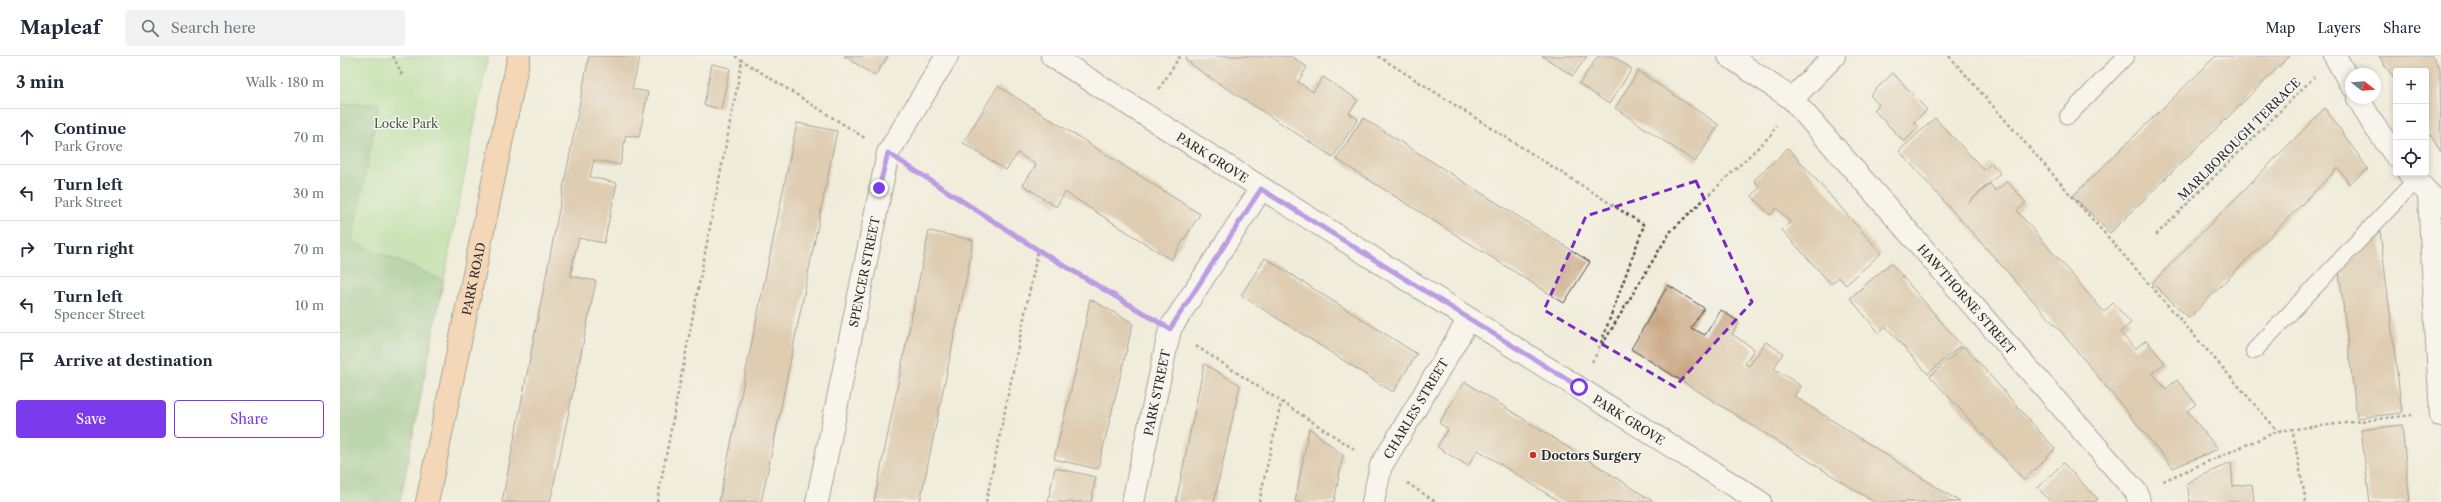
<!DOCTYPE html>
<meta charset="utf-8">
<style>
body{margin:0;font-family:"Libre Caslon Text",serif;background:#f2f2f3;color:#1f2937}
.controls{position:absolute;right:12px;top:12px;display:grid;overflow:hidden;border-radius:4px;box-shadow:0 2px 6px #0003}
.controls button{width:36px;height:36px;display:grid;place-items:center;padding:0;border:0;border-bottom:1px solid #e0e1e3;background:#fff;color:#1f2937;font:20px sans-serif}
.compass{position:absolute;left:2005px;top:12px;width:36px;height:36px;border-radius:50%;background:#fff;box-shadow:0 2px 6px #0003;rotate:107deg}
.stop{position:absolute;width:12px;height:12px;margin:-9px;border:3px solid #7c3aed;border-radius:50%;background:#fff}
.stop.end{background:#7c3aed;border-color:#fff;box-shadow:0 1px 4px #0008}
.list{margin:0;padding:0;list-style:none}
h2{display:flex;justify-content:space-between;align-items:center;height:52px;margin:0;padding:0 16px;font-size:17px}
h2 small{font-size:13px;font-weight:400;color:#747a83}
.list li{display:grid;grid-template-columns:26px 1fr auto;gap:12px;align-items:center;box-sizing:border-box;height:56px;padding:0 16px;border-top:1px solid #e0e1e3}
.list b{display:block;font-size:15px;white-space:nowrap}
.list p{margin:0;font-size:13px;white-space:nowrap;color:#747a83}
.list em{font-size:13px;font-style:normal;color:#747a83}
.actions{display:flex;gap:8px;padding:12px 16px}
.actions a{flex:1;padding:9px 0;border:1px solid #7c3aed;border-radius:4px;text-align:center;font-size:14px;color:#7c3aed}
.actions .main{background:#7c3aed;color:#fff}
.icon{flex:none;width:22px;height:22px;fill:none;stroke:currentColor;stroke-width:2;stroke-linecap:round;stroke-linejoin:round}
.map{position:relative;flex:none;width:2101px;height:446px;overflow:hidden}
header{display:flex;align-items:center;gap:24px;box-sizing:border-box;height:56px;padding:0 20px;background:#fff;border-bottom:1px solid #e0e1e3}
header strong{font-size:19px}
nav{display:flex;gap:22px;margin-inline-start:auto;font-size:14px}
.search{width:280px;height:36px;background:#f2f2f3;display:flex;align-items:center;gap:10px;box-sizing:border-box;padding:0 14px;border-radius:4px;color:#747a83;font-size:15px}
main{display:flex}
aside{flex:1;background:#fff}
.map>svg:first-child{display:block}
.green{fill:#9dd88b;stroke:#64825b}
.forest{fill:#7eb877;stroke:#547251}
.building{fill:#c9a681}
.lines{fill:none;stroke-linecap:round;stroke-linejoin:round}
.service-casing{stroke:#494845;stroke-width:18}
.minor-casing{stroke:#494845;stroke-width:24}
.trunk-casing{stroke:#494845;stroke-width:24}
.path{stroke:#494845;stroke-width:2.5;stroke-dasharray:3 3;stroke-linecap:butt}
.service{stroke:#fff;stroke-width:16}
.minor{stroke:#fff;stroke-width:22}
.trunk{stroke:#f9bc8a;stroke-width:22}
.route{stroke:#7c3aed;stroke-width:5}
.marked{fill:none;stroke:#7b2cbf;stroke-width:3;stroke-dasharray:8 5;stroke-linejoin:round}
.poi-dot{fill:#c8321e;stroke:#f6f6f2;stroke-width:1.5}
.labels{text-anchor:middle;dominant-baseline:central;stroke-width:3;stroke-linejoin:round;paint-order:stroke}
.park-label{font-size:12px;fill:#485643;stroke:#f6f6f2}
.street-label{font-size:12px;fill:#2b2b2b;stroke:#f6f6f2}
.poi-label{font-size:12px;font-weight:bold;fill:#2b2b2b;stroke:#f6f6f2;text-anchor:start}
</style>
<header>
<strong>Mapleaf</strong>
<div class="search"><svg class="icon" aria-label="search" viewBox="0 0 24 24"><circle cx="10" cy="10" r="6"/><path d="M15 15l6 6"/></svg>Search here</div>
<nav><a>Map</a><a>Layers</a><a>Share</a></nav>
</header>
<main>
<aside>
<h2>3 min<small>Walk · 180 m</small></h2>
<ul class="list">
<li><svg class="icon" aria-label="ahead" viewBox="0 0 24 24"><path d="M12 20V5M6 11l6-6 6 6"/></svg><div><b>Continue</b><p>Park Grove</p></div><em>70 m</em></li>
<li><svg class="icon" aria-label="left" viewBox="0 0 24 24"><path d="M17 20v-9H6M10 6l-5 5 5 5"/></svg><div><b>Turn left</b><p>Park Street</p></div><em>30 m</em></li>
<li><svg class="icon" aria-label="right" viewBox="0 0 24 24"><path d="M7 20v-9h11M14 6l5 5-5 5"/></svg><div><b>Turn right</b></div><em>70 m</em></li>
<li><svg class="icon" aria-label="left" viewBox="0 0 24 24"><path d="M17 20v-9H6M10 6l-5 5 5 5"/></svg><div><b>Turn left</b><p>Spencer Street</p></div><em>10 m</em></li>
<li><svg class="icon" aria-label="arrive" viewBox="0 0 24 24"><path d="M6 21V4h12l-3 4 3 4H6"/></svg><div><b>Arrive at destination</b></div></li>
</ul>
<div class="actions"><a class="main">Save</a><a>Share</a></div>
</aside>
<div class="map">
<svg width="2101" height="446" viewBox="0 0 2101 446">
<rect width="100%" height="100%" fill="#f6f6f2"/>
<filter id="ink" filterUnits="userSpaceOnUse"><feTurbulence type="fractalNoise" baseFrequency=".025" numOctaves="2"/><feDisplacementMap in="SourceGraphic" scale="8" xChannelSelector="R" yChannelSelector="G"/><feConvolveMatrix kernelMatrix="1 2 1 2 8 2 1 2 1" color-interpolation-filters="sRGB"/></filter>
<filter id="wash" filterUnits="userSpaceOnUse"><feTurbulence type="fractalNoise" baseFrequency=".012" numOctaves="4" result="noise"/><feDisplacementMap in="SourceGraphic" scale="16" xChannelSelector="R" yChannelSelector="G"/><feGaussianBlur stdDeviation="0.9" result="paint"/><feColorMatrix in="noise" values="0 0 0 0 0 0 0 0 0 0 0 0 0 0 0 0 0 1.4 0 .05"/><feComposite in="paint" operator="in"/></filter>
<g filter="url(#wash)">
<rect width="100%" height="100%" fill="#f0ecdb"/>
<!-- green -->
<polygon class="green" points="0,0 148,0 60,446 0,446"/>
<!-- forest -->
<polygon class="forest" points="0,48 39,48 12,185 103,224 60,446 0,446"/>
<g id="blocks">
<!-- building -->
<g class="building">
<polygon points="249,0 300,0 292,33 308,36 299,81 286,79 280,109 254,104 250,121 277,127 264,187 239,182 233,205 231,220 256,225 210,446 162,446"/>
<polygon points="504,0 548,0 535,20"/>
<polygon points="847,0 919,0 922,2 923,0 951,0 967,11 958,26 973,36 983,21 1018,44 1009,57 1018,63 993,101 863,17 845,3"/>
<polygon points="1202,0 1247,0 1233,20"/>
<polygon points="1258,0 1273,0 1292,13 1269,48 1239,28"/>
<polygon points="1876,0 1950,0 1770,177 1733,140"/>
<polygon points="2039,0 2092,0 2100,13 2101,96 2086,72 2086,15 2056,15 2056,26"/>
<polygon points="372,8 390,12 381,53 364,49"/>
<polygon points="1298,15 1379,69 1355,106 1275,52"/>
<polygon points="1553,17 1587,54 1574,66 1579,71 1564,86 1534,54 1539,49 1530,39"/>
<polygon points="658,30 860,158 831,204 725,136 716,151 683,129 696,109 678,97 666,114 623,87"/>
<polygon points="1985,52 2028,113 2009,128 1998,112 1849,262 1812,227"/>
<polygon points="1023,62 1250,206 1224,247 996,103"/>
<polygon points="1595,62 1644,114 1651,107 1660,117 1628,147 1650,128 1656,135 1667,125 1686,147 1677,155 1764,256 1773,247 1791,267 1780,276 1795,293 1806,284 1825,307 1812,317 1826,333 1837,324 1856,348 1847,355 1878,393 1833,412 1723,278 1559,95"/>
<polygon points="457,67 497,75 435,381 421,446 379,446"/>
<polygon points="1448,92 1541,197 1506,229 1499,221 1491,228 1442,174 1450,166 1437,152 1430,159 1412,140 1420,131 1414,124"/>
<polygon points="589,175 633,184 629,209 580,446 534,446"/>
<polygon points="2040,175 2062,357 2017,362 1999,215"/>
<polygon points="925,202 1077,298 1053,336 901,239"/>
<polygon points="1551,207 1621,289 1588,318 1546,271 1539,277 1510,242"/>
<polygon points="1328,229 1364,252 1351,272 1365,279 1381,254 1399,266 1392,278 1414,293 1405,308 1409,310 1426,286 1443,297 1434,312 1461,330 1454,340 1620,446 1534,446 1291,293"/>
<polygon points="750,243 793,267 758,413 714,403 738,305"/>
<polygon points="1624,290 1715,393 1684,424 1590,320"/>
<polygon points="864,308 900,329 874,446 836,446"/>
<polygon points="1125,326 1267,416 1314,446 1220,446 1138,394 1128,410 1097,391 1108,373 1099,367"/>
<polygon points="2062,369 2070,446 2030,446 2021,374"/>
<polygon points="969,372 1003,399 994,446 955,446"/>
<polygon points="1891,406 1893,430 1912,428 1914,446 1850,446 1847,427"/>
<polygon points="1723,407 1758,443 1755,446 1711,446 1698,432"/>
<polygon points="715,412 756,421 751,446 708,446"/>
</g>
</g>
</g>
<g filter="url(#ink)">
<use href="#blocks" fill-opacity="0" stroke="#494845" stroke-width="1"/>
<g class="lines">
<defs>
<g id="service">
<polyline points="1728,60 1786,0"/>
<polyline points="1914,295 2075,125"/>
</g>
<g id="minor">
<path id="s1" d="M712,0L1420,446"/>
<path id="s2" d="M1389,0L1452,43L1797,437L1799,446"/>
<polyline points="1995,0 2011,29"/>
<polyline points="2018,42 2033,68 2056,100"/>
<polyline points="1452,43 1494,0"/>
<polyline points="2069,117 2100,149"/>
<polyline points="2089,140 2101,360"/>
<path id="s3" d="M477,446L548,97L607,0"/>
<path id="s4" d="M793,446L830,273L921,133"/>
<path id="s5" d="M1033,446L1041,410L1129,263"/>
</g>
<g id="trunk">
<path id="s6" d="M87,446L179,0"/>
</g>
</defs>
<!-- service casing -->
<use href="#service" class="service-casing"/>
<!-- minor casing -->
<use href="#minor" class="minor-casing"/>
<!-- trunk casing -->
<use href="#trunk" class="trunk-casing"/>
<!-- path -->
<g class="path">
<polyline points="53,0 62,19"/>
<polyline points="395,0 525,82"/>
<polyline points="1038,0 1304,169 1258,295"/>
<polyline points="1609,0 1938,375"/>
<polyline points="819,33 840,0"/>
<polyline points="574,114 698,194 806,259"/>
<polyline points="1816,179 1974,21"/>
<polyline points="1262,289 1330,176 1431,79 1436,69"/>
<polyline points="856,290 1017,395"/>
<polyline points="1252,306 1258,295"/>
<polyline points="1952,372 1966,446"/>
<polyline points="1823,425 1938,375 2072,359"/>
<polyline points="1067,427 1096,446"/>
<polyline points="317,446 402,5"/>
<polyline points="646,446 698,194"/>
<polyline points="919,446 941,347"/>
</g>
<!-- service -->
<use href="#service" class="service"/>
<!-- minor -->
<use href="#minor" class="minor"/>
<!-- trunk -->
<use href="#trunk" class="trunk"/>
</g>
</g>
<g class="lines" filter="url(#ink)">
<!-- route -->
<polyline class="route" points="539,132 548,97 698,194 830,273 921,133 1239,331"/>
</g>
<!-- marked area -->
<path d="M0 0H2101V446H0ZM1356,125L1412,246L1335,331L1204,254L1246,160Z" fill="#f0ecdb" fill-opacity=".55" fill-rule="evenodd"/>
<path class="marked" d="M1356,125L1412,246L1335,331L1204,254L1246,160Z"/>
<!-- markers -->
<circle class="poi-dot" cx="1193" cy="399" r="4"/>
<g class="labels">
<!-- park labels -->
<g class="park-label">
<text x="66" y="67">Locke Park</text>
</g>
<!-- street labels -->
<g class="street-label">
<text transform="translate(1899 83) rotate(-45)">MARLBOROUGH TERRACE</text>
<text stroke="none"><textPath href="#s1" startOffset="190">PARK GROVE</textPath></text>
<text stroke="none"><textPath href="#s3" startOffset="235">SPENCER STREET</textPath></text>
<text stroke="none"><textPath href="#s6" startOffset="228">PARK ROAD</textPath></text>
<text stroke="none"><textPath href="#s2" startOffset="342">HAWTHORNE STREET</textPath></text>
<text stroke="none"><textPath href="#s4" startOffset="112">PARK STREET</textPath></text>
<text stroke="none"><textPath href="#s5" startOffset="104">CHARLES STREET</textPath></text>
<text stroke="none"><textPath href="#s1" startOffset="682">PARK GROVE</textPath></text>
</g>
<!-- poi labels -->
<g class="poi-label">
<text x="1201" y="399">Doctors Surgery</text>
</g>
</g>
</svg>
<div class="controls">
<button>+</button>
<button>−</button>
<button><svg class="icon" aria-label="locate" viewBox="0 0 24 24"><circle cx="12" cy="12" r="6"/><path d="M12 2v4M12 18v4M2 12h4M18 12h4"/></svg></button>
</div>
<svg class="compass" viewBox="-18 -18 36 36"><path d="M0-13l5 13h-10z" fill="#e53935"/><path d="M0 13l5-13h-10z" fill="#747a83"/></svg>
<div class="stop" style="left:1239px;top:331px"></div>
<div class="stop end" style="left:539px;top:132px"></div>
</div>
</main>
